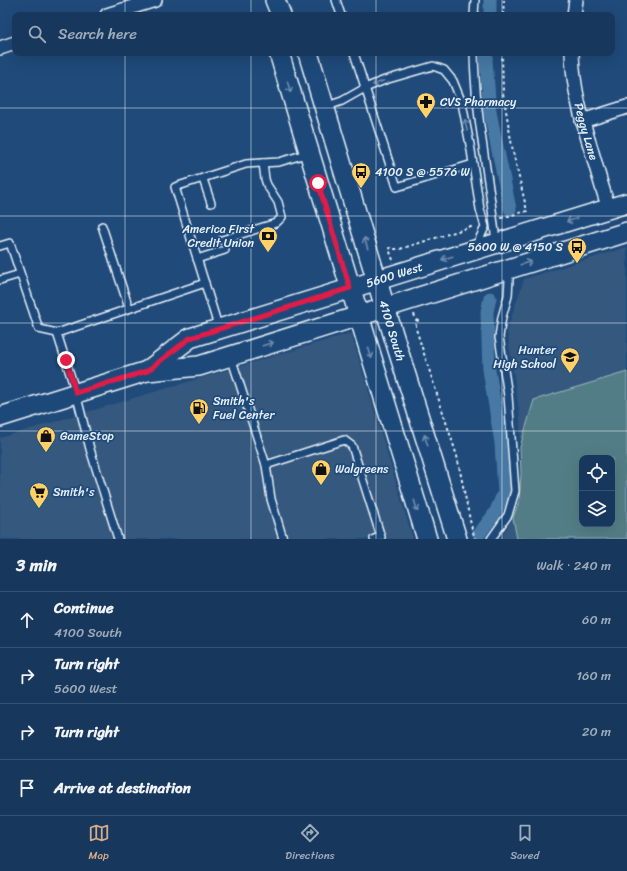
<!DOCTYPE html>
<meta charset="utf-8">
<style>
body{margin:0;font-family:Sriracha,sans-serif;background:#244365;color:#f1f3f6}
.controls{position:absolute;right:12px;bottom:12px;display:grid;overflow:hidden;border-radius:8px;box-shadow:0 4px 16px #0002}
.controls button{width:36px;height:36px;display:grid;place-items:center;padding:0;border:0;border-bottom:1px solid #365272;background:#17385c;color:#f1f3f6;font:20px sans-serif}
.stop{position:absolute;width:12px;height:12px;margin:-9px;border:3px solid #e11d48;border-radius:50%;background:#fff}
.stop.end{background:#e11d48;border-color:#fff;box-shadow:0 1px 4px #0008}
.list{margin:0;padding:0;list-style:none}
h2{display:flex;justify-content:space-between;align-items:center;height:52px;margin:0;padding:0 16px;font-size:17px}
h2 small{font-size:13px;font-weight:400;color:#9eacbb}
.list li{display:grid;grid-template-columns:26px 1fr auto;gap:12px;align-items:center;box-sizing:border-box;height:56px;padding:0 16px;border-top:1px solid #365272}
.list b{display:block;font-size:15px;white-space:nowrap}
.list p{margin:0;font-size:13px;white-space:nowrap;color:#9eacbb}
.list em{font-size:13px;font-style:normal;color:#9eacbb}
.icon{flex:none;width:22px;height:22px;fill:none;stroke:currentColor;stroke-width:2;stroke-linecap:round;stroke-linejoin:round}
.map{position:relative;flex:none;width:627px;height:539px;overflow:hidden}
.search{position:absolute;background:#17385c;box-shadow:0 4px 16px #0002;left:12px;right:12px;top:12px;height:44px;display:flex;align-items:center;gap:10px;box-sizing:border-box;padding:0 14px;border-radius:8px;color:#9eacbb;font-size:15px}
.sheet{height:276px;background:#17385c}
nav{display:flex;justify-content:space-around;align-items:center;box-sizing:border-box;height:56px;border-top:1px solid #365272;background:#17385c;font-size:11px;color:#9eacbb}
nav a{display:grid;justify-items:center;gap:2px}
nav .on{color:#d6ab8b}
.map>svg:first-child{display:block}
.built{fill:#35587e;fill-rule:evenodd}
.green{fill:#527d86;stroke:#9db7bf;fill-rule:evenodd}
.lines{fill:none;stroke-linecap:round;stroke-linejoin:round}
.canal{stroke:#4779a4;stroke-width:13}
.lane-casing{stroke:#e8f1f8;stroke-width:10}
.street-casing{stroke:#e8f1f8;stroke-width:16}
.secondary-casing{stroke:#e8f1f8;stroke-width:22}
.path{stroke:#e8f1f8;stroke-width:2;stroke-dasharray:3 3;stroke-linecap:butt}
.lane{stroke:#1f4a7a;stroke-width:7}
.street{stroke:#1f4a7a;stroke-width:13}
.secondary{stroke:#1f4a7a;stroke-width:19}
.oneway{stroke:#6f8dac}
.route{stroke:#e11d48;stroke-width:5}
.grid{fill:none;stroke:#e8f1f8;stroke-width:1;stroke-opacity:0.55}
.labels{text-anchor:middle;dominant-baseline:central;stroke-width:3.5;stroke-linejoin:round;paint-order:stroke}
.poi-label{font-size:12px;fill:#e8f1f8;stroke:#1f4a7a;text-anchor:start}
.street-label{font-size:12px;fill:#e8f1f8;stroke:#1f4a7a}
</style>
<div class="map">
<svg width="627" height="539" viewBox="0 0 627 539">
<rect width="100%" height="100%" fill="#1f4a7a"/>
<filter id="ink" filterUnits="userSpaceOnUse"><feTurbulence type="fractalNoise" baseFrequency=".025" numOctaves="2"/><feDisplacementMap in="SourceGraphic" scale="8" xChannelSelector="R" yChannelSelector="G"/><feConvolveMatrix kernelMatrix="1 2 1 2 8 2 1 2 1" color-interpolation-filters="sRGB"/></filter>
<g filter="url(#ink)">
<!-- built -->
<g class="built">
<path d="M627,247V539H500L513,518L519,501L521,474L520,417L507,330L524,279ZM582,458H612V524H582Z"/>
<polygon points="351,333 413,539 0,539 0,438"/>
</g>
<!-- green -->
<path class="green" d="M627,372V539H517L513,518L519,501L521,474L520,447L534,400ZM582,458H612V524H582Z"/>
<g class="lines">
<!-- canal -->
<g class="canal">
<polyline points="490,15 490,0"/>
<polyline points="487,53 486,60 490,112 510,209"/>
<polyline points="479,534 495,513 504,492 501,443 489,370 487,312 490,298"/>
</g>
<defs>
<g id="lane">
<polyline points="336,0 341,15"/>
<polyline points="474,15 475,0"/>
<polyline points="354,53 397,187 473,164"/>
<path d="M474,53C475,117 490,180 496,243"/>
<polyline points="325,107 342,101 365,88 385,80 433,66 444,70 453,81 462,103 471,150 473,164 480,209 485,227 476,246"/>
<polyline points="203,179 211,203"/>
<polyline points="102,226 129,308"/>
<polyline points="222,240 276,223 282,217 278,202 267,185 265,179 263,163"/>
<polyline points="0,246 10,243 39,329 57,333"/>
<polyline points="197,259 225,250"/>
<polyline points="0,280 20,274"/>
<polyline points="219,329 175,187 246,164 279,162 309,153"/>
<polyline points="231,357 266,465 271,499 283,539"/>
<polyline points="266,465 344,440 352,446 381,537 374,539"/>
<polyline points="118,539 90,449 76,393 57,333 205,283"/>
<polyline points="491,539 508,515 515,491 508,396 499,337 502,317 508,296 509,279 506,270"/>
</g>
<g id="street">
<polyline points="107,15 155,0"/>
<polyline points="574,15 576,0"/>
<polyline points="0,48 15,43"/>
<path id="s1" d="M572,53C573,87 581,117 591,149C597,169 602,189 609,208"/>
<polyline points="582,121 627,107"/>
</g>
<g id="secondary">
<polyline points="275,0 281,15"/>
<polyline points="279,53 427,539"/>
<path id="s2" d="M308,53L393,334L457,539"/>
<path id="s3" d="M147,371L190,338L627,203"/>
<polyline points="0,417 147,371 199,366 627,232"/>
</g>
</defs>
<!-- lane casing -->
<use href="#lane" class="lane-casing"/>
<!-- street casing -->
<use href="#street" class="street-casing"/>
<!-- secondary casing -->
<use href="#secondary" class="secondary-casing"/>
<!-- path -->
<g class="path">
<polyline points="503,15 504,0"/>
<polyline points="501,218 527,211 513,152 503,93 502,53"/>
<polyline points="393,260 389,249 389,248 394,249 400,249 474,226"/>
<polyline points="414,314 416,320 418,321 416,325 416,329 457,456 471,525 475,539"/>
</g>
<!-- lane -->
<use href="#lane" class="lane"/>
<!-- street -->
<use href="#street" class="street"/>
<!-- secondary -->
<use href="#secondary" class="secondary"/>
</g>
<!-- one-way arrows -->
<defs><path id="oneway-shaft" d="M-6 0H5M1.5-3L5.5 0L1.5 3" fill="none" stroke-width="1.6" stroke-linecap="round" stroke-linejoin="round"/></defs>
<g class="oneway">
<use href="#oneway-shaft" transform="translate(378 83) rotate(158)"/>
<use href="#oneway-shaft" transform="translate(289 87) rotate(73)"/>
<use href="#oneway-shaft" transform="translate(466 125) rotate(-101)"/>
<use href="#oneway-shaft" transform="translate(572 220) rotate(163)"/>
<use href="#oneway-shaft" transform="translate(366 243) rotate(-107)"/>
<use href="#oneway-shaft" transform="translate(447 258) rotate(163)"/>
<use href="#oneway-shaft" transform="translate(526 263) rotate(-17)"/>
<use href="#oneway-shaft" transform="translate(268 344) rotate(-17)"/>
<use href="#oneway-shaft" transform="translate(370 353) rotate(73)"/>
<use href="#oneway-shaft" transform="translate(426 440) rotate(-107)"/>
<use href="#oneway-shaft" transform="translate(416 506) rotate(73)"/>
</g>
</g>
<g class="lines" filter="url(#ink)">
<!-- route -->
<polyline class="route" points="66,360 76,393 147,371 190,338 350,288 318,183"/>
</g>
<!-- grid -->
<path class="grid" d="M125,0V15M251,0V15M376,0V15M502,0V15M125,53V539M251,53V539M376,53V539M502,53V539M0,108H627M0,216H627M0,323H627M0,431H627"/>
<!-- icons -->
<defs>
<symbol id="pharmacy-pin" viewBox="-11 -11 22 30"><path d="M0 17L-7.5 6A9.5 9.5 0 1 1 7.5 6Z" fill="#ffd166" stroke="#1f4a7a"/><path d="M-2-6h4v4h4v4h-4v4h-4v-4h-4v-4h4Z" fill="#111"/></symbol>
<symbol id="bus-pin" viewBox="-11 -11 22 30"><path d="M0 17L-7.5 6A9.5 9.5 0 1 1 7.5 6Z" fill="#ffd166" stroke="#1f4a7a"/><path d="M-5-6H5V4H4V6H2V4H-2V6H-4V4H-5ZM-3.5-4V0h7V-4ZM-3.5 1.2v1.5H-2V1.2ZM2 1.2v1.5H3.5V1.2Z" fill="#111"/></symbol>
<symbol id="bank-pin" viewBox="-11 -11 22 30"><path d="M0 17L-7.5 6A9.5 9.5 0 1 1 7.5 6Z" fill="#ffd166" stroke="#1f4a7a"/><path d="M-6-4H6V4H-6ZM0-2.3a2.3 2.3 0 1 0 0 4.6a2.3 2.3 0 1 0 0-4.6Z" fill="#111"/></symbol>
<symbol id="school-pin" viewBox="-11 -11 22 30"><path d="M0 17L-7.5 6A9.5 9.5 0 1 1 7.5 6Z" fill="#ffd166" stroke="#1f4a7a"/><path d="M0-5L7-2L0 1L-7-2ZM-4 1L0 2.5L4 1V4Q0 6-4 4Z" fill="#111"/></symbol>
<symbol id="fuel-pin" viewBox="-11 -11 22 30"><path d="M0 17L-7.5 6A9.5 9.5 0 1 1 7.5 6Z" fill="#ffd166" stroke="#1f4a7a"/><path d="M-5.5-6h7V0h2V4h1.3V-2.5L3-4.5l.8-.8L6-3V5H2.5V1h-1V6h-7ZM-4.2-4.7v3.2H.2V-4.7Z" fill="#111"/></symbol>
<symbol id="shop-pin" viewBox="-11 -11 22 30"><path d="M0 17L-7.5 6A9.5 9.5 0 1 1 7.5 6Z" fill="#ffd166" stroke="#1f4a7a"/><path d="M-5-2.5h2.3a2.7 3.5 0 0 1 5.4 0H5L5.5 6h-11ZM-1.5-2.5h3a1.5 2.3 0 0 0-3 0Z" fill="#111"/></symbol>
<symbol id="supermarket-pin" viewBox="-11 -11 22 30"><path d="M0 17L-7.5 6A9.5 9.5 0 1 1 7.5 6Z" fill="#ffd166" stroke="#1f4a7a"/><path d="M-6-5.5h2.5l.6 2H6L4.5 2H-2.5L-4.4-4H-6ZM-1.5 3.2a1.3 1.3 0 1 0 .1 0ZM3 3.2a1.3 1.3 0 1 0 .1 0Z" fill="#111"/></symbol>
</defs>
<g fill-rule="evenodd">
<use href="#pharmacy-pin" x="415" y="91" width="22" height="30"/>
<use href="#bus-pin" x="350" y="161" width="22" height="30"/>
<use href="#bank-pin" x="257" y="225" width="22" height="30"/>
<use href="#bus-pin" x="566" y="236" width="22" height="30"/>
<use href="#school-pin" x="559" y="346" width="22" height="30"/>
<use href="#fuel-pin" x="188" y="397" width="22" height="30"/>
<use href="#shop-pin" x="35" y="425" width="22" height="30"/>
<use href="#shop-pin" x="310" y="458" width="22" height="30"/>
<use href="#supermarket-pin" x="28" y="481" width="22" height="30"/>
</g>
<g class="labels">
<!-- poi labels -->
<g class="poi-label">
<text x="440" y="102">CVS Pharmacy</text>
<text x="375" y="172">4100 S @ 5576 W</text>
<text x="254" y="229" text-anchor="end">America First<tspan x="254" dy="14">Credit Union</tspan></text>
<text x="563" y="247" text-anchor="end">5600 W @ 4150 S</text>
<text x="556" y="350" text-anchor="end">Hunter<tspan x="556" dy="14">High School</tspan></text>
<text x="213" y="401">Smith's<tspan x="213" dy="14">Fuel Center</tspan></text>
<text x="60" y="436">GameStop</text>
<text x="335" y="469">Walgreens</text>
<text x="53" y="492">Smith's</text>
</g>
<!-- street labels -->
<g class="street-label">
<text stroke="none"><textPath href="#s1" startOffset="80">Peggy Lane</textPath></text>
<text stroke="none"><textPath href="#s3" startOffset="268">5600 West</textPath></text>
<text stroke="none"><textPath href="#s2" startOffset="290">4100 South</textPath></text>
</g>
</g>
</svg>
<div class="controls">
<button><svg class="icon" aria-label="locate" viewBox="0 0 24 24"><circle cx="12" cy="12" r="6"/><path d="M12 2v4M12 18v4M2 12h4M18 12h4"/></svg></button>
<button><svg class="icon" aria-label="layers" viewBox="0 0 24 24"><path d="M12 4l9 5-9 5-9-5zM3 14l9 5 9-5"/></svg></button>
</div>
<div class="stop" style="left:318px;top:183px"></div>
<div class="stop end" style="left:66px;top:360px"></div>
<div class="search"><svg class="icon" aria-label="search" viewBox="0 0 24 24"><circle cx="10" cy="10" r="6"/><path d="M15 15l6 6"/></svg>Search here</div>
</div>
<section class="sheet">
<h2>3 min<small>Walk · 240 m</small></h2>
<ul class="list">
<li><svg class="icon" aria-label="ahead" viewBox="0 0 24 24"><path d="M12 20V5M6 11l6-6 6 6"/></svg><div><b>Continue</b><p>4100 South</p></div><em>60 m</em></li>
<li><svg class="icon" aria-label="right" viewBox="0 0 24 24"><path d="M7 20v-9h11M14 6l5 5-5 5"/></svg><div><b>Turn right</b><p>5600 West</p></div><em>160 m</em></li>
<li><svg class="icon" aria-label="right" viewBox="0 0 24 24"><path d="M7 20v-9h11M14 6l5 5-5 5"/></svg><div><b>Turn right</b></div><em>20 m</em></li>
<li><svg class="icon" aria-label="arrive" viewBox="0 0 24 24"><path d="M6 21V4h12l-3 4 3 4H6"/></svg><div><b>Arrive at destination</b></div></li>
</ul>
</section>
<nav>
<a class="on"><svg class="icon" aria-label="map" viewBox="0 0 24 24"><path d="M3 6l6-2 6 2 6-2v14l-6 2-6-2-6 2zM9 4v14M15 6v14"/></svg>Map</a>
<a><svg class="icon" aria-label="directions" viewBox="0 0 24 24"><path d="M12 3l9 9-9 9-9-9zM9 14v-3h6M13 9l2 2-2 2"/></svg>Directions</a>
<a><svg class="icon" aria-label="saved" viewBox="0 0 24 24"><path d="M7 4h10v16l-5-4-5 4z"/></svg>Saved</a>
</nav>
